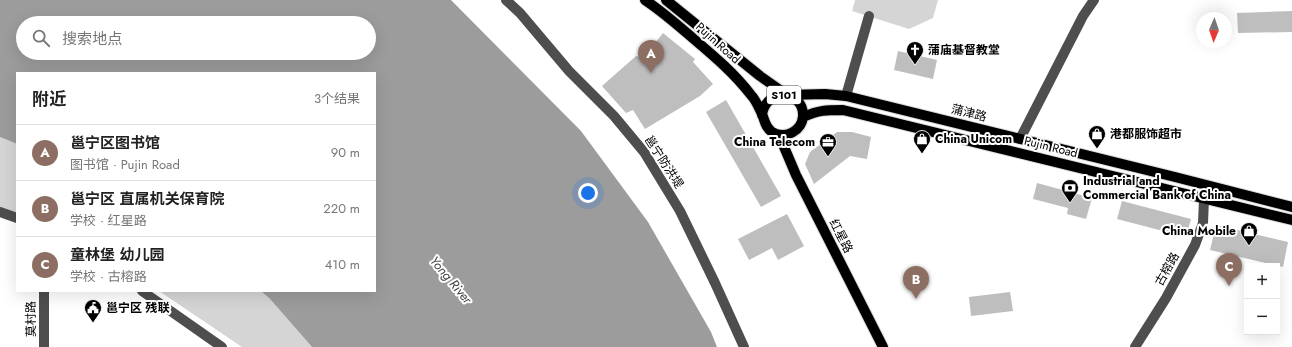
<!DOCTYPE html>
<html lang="zh">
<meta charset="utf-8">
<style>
body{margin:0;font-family:Jost,"Noto Sans SC",sans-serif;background:#f2f2f2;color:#222}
.controls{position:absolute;right:12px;bottom:12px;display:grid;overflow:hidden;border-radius:0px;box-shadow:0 4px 16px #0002}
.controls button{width:36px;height:36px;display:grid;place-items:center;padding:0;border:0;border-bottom:1px solid #e0e0e0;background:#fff;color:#222;font:20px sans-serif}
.compass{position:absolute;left:1196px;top:12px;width:36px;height:36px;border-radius:50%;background:#fff;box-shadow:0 4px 16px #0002;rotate:182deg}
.you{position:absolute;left:588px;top:193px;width:14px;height:14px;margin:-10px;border:3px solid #fff;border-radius:50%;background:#1a73e8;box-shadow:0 0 0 6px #1a73e833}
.badge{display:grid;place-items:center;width:26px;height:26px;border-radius:50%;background:#0b8043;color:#fff;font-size:13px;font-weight:700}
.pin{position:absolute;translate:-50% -33px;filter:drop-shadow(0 1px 2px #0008)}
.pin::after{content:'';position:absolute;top:21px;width:14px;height:12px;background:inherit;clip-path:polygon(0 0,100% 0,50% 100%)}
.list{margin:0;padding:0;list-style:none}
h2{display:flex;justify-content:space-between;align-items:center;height:52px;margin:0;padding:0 16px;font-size:17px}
h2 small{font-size:13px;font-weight:400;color:#767676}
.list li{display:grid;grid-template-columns:26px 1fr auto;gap:12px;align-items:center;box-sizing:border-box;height:56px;padding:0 16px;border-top:1px solid #e0e0e0}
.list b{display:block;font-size:15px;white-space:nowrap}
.list p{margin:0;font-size:13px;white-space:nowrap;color:#767676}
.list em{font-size:13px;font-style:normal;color:#767676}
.icon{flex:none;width:22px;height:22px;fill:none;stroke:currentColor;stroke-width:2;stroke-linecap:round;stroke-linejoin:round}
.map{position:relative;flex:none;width:1292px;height:347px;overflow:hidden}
.search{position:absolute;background:#fff;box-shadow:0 4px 16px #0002;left:16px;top:16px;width:360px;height:44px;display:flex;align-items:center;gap:10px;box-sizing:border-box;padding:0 14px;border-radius:22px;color:#767676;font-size:15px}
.panel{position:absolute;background:#fff;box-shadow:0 4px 16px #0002;left:16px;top:72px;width:360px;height:220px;border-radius:0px}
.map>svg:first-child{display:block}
.green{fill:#d5d5d5}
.water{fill:#9c9c9c;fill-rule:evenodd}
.building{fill:#bebebe}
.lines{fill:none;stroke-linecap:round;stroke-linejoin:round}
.major-casing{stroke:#dbdbdb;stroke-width:12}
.minor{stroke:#4e4e4e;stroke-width:10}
.major{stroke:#000;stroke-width:10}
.labels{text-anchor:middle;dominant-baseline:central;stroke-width:4;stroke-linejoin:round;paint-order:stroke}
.shield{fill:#fff;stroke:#4c4c4c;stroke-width:1}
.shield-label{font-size:11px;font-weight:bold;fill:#000}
.street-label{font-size:12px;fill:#000;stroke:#fff}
.poi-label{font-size:12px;font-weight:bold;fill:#000;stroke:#fff;text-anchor:start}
.water-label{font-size:13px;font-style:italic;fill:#3d3d3d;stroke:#fff}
</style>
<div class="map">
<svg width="1292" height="347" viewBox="0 0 1292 347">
<rect width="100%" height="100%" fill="#fff"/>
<!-- green -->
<g class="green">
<polygon points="855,0 938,0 933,18 909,29 852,11"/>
<polygon points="0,137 17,144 17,213 0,208"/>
<polygon points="159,291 261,291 270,299 312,347 242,347"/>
</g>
<!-- water -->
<path class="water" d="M0,0H451L581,131L648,222L711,332L717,347H312L270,299L261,291H375V73H17V144L0,137ZM23,23H369V53H23Z"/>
<!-- building -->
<g class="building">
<polygon points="1292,11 1292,32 1238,33 1237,13"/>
<polygon points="663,33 695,59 693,62 713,84 700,96 645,129 633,110 626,113 602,86 636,56 643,58"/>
<polygon points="898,51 937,60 933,79 894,70"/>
<polygon points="726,100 781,196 761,207 706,112"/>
<polygon points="837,132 852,132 871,137 867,159 850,156 814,184 805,164 810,152"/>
<polygon points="1037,183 1092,198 1086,219 1067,214 1068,208 1033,199"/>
<polygon points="1122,201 1191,219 1186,237 1117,219"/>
<polygon points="787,214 804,246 778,260 772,248 749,260 738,239"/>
<polygon points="1216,225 1288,242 1283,267 1210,250"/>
<polygon points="1010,292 1013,311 971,316 969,297"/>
</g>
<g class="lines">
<defs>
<g id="major">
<path d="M645,0C663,12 679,26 695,40C715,57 735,74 751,95C756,100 759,108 762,114C765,121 765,127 772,132C785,140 802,131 803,116C804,90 766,87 762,115"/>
<polyline points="666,0 760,76 787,95 825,94 846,96 1175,177 1292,207"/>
<path d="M803,117C819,110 826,110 843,110L1292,220"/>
<polyline points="779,135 796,175 883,347"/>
</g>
</defs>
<!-- major casing -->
<use href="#major" class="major-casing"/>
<!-- minor -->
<g class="minor">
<polyline points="506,0 520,13 569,71 614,116 644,152 680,211 715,283 744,347"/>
<polyline points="846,96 869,16"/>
<polyline points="1020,139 1083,16 1094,0"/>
<polyline points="0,212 17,218"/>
<polyline points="44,291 44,347"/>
<polyline points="142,291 222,347"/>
<polyline points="1135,347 1166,298 1195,245 1203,223 1204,199"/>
</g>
<!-- major -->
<use href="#major" class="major"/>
</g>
<!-- icons -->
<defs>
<symbol id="church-pin" viewBox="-11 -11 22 30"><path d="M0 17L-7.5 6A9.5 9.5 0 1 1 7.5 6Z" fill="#000" stroke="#fff"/><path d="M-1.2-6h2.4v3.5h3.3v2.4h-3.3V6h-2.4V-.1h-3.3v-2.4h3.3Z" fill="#fff"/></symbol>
<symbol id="shop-pin" viewBox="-11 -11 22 30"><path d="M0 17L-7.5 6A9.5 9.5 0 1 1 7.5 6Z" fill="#000" stroke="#fff"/><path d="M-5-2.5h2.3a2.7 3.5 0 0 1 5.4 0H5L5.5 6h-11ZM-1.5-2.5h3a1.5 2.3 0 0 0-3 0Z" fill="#fff"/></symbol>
<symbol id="office-pin" viewBox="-11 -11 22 30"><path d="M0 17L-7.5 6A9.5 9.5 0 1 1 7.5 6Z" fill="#000" stroke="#fff"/><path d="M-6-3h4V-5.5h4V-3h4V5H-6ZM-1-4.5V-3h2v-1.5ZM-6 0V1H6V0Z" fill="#fff"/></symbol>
<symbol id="bank-pin" viewBox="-11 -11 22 30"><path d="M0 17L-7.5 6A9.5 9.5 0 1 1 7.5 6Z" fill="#000" stroke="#fff"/><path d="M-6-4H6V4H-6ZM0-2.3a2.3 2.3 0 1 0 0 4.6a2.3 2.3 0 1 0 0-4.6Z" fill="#fff"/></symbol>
<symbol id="civic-pin" viewBox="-11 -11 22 30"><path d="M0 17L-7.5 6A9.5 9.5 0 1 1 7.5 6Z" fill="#000" stroke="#fff"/><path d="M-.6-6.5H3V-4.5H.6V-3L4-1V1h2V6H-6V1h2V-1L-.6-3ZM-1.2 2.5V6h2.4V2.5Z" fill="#fff"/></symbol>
</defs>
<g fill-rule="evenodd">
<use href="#church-pin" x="905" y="40" width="20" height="27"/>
<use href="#shop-pin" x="1087" y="124" width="20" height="27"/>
<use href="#shop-pin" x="912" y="129" width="20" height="27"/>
<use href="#office-pin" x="818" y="132" width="20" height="27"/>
<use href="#bank-pin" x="1060" y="178" width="20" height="27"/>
<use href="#shop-pin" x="1239" y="221" width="20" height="27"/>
<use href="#civic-pin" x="83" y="298" width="20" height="27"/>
</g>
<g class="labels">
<!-- shield labels -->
<rect class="shield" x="767" y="86" width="34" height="18" rx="3"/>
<g class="shield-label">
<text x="784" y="95">S101</text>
</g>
<!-- street labels -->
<g class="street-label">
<text transform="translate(718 43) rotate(42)">Pujin Road</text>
<text transform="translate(969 113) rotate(14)">蒲津路</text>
<text transform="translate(1051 147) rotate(14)">Pujin Road</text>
<text transform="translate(664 162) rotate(57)">邕宁防洪堤</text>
<text transform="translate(841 236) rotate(63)">红星路</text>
<text transform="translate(1167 269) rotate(-61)">古榕路</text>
<text transform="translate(31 319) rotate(-91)">莫村路</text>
</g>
<!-- poi labels -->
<g class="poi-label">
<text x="928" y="50">蒲庙基督教堂</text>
<text x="1110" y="134">港都服饰超市</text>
<text x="935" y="139">China Unicom</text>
<text x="815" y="142" text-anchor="end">China Telecom</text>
<text x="1083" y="181">Industrial and<tspan x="1083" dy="14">Commercial Bank of China</tspan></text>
<text x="1236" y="231" text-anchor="end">China Mobile</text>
<text x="106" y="308">邕宁区 残联</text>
</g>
<!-- water labels -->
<g class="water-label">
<text transform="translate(451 280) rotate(50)">Yong River</text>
</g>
</g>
</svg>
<div class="controls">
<button>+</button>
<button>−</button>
</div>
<svg class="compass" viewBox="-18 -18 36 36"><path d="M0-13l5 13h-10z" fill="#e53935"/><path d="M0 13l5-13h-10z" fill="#767676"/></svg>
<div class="you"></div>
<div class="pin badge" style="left:651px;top:73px;background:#8d6e63">A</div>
<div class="pin badge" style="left:916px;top:299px;background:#8d6e63">B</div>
<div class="pin badge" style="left:1229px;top:286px;background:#8d6e63">C</div>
<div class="search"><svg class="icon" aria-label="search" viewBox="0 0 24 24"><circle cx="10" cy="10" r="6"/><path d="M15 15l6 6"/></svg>搜索地点</div>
<section class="panel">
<h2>附近<small>3个结果</small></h2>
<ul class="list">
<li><span class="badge" style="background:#8d6e63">A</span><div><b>邕宁区图书馆</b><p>图书馆 · Pujin Road</p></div><em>90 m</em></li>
<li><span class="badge" style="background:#8d6e63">B</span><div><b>邕宁区 直属机关保育院</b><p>学校 · 红星路</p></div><em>220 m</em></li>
<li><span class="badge" style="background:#8d6e63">C</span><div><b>童林堡 幼儿园</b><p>学校 · 古榕路</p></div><em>410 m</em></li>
</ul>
</section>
</div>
